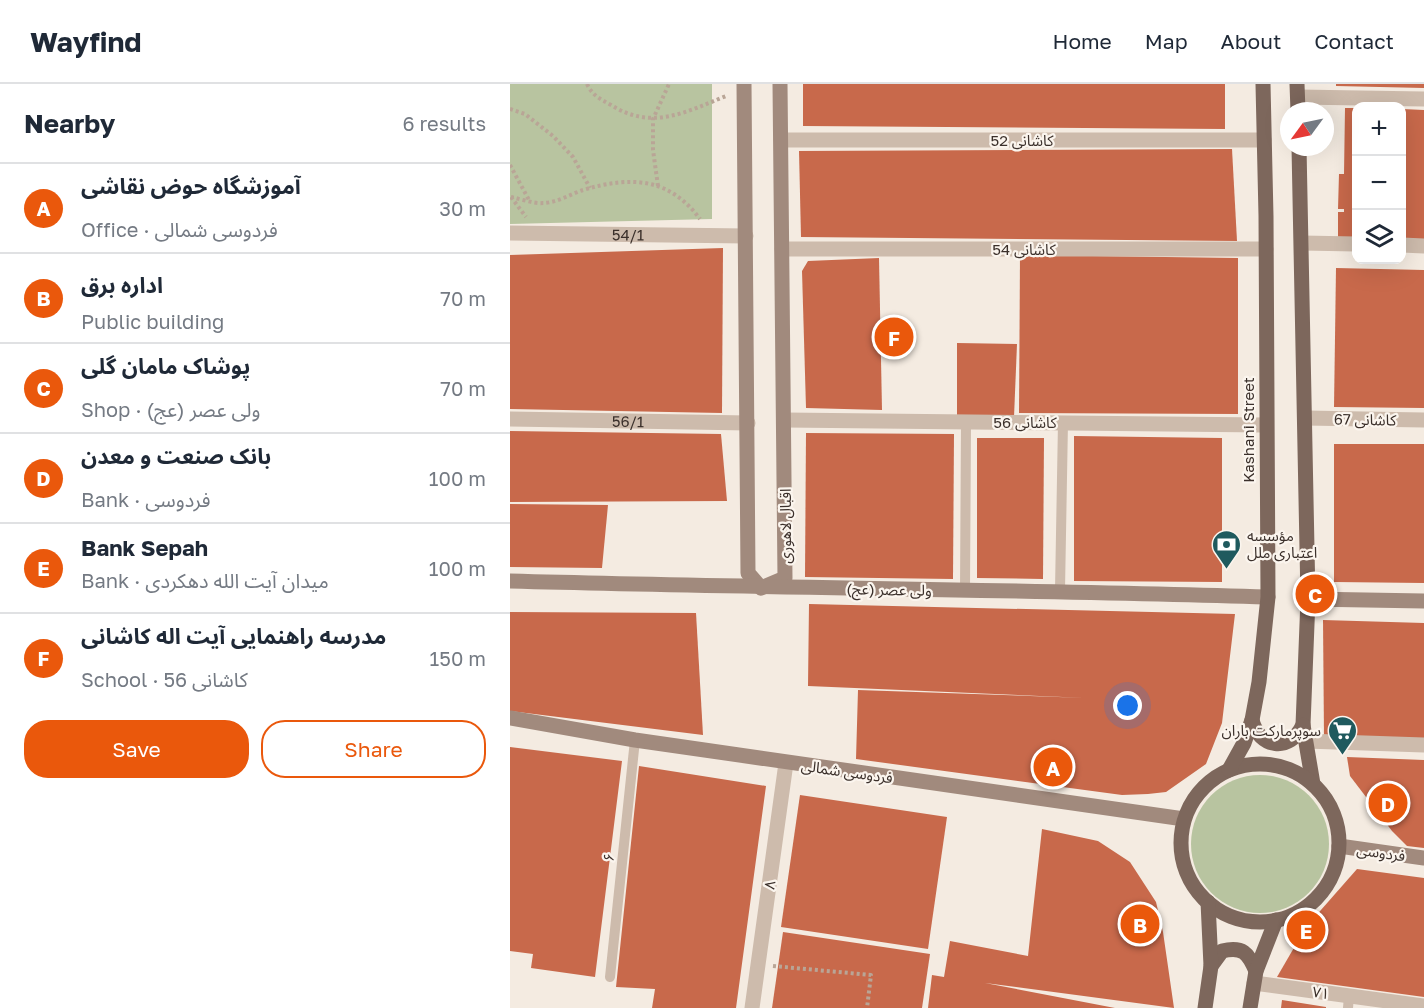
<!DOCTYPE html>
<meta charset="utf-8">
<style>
body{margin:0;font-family:"Golos Text","Noto Sans Arabic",sans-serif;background:#f2f2f3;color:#1f2937}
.controls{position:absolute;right:18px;top:18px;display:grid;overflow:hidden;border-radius:12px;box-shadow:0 6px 24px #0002}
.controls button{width:54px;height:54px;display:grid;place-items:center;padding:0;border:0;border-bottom:2px solid #e0e1e3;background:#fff;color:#1f2937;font:30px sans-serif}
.compass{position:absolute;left:770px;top:18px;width:54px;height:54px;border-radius:50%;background:#fff;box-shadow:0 6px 24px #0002;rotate:237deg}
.you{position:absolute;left:618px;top:622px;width:21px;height:21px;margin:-15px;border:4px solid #fff;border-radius:50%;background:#1a73e8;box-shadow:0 0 0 9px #1a73e833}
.badge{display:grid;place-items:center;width:39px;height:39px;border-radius:50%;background:#ea580c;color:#fff;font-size:20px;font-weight:700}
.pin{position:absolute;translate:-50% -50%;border:3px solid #fff;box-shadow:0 2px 6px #0006}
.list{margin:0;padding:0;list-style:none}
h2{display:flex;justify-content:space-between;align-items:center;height:78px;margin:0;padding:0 24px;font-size:26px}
h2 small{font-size:20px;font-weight:400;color:#747a83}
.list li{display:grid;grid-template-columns:39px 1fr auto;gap:18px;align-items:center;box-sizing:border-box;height:90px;padding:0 24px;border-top:2px solid #e0e1e3}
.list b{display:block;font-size:22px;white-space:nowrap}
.list p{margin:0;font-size:20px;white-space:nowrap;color:#747a83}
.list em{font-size:20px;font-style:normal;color:#747a83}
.actions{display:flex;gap:12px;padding:18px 24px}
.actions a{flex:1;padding:14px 0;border:2px solid #ea580c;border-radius:24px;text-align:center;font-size:21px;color:#ea580c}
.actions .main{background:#ea580c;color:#fff}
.icon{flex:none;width:33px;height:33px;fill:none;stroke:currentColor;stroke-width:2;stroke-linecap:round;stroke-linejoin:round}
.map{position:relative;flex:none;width:914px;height:924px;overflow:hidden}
header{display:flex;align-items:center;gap:36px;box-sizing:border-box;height:84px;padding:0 30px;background:#fff;border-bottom:2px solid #e0e1e3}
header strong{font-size:28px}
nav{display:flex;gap:33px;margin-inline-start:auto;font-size:21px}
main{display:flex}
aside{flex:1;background:#fff}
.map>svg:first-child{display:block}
.green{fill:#b8c4a0}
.building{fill:#c8694b}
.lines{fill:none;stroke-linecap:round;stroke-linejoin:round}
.path{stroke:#b9a596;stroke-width:4;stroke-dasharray:3 3;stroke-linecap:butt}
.lane{stroke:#cdbbac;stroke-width:10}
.street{stroke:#cdbbac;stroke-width:15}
.secondary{stroke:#a18a7d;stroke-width:15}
.primary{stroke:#7d675c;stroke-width:15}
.labels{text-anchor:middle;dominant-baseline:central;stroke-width:4.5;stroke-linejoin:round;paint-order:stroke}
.street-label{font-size:15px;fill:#3b302b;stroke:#fbf5ee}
.poi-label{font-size:15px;fill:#3b302b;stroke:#fbf5ee;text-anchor:start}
</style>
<header>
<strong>Wayfind</strong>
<nav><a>Home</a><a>Map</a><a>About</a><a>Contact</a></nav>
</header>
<main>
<aside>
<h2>Nearby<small>6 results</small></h2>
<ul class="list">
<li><span class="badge">A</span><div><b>آموزشگاه حوض نقاشی</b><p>Office · فردوسی شمالی</p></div><em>30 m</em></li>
<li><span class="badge">B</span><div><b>اداره برق</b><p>Public building</p></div><em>70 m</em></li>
<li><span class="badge">C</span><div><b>پوشاک مامان گلی</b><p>Shop · ولی عصر (عج)</p></div><em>70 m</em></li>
<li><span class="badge">D</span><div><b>بانک صنعت و معدن</b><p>Bank · فردوسی</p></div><em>100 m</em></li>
<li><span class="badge">E</span><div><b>Bank Sepah</b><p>Bank · میدان آیت الله دهکردی</p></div><em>100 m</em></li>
<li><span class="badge">F</span><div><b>مدرسه راهنمایی آیت اله کاشانی</b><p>School · کاشانی 56</p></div><em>150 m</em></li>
</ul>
<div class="actions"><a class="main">Save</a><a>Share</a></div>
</aside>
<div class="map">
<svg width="914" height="924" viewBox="0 0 914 924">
<rect width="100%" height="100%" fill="#f4ebe1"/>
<!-- green -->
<g class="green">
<polygon points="0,0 202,0 202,135 0,140"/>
<circle cx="750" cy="760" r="69"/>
</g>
<!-- building -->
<g class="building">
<polygon points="293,0 715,0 715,45 293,42"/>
<polygon points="826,0 914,0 914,4 826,2"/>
<polygon points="835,24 846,24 846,163 828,156 828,128 834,128 834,125 828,125 829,90 834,90"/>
<polygon points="892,25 914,26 914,164 892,163"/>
<polygon points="722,65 727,157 291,153 289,67"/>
<polygon points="213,164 212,329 0,325 0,171"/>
<polygon points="510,171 728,174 728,330 509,329"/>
<polygon points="369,174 372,326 296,324 292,187 298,177"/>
<polygon points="826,184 914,186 914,324 824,323"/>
<polygon points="447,259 507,260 504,333 447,332"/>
<polygon points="0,347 211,350 217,417 0,418"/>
<polygon points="296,349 444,350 443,495 295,493"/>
<polygon points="564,352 712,354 712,498 564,497"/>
<polygon points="467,354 534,354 533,495 467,494"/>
<polygon points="824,360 914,360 914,499 824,498"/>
<polygon points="0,420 98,421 92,484 0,483"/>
<polygon points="299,520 725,530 712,639 696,680 656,708 638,710 612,711 346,675 348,606 576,614 298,602"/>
<polygon points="0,528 186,529 193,651 0,627"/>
<polygon points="813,536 914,539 914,656 814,653"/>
<polygon points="0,663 112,677 85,893 21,884 23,870 0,867"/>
<polygon points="837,673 914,676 914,764 897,762 882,747 840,692"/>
<polygon points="129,682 256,702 226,924 142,924 145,905 106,903"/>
<polygon points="290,711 437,733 418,865 271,843"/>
<polygon points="532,745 588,757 620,778 646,818 653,848 664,924 475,899 605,924 418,924 422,891 434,893 440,857 518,872"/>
<polygon points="847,785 914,794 914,913 767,893 796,843"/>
<polygon points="273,848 420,870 412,924 262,924"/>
<polygon points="772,916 816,923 816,924 771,924"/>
</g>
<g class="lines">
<!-- path -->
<g class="path">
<path d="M77,0C82,11 90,15 101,21C142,47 176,28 216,12"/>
<polyline points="0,25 15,30 43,52 63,73 80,104"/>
<polyline points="0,81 19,116"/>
<polyline points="148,102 143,66 143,35 159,0"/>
<path d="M1,113C11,115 24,120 33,119C46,119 61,110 73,106C120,92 159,93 190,135"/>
<polyline points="1,113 16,133"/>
<polyline points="263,882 361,891 357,924"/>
</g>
<!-- lane -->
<g class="lane">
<polyline points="455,506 456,338"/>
<polyline points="550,506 553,338"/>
<polyline points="100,893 125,656"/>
<polyline points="838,924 839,912"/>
</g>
<!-- street -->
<g class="street">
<polyline points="788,13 914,15"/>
<polyline points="271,56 754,56"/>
<path id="s1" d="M0,149L236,152"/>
<polyline points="792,159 846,160"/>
<polyline points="892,161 914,162"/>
<polyline points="272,165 756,165"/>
<polyline points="795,334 914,336"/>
<path id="s2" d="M0,335L238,339"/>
<polyline points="275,336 756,341"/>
<polyline points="796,657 914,661"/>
<polyline points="744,899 914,922"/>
<polyline points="242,924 276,679"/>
</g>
<!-- secondary -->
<g class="secondary">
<polyline points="234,0 238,489 251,504 275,494 270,0"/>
<path d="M0,497C253,504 505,505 758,513"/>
<polyline points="798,515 914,517"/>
<polyline points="0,634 125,656 674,735"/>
<polyline points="829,762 914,774"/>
</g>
<!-- primary -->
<g class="primary">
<polyline points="787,0 788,27"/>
<polyline points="789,63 798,515 793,641 803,700"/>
<path d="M742,636C749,664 780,669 793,641"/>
<circle cx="750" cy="759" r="79"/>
<polyline points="719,686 734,659 742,636 749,598 758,513 756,132 753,0"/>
<path d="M701,882L712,867C733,862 738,869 746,887"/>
<polyline points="695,924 701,882 698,818"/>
<polyline points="740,924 746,887 766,836"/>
</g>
</g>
<!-- icons -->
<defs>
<symbol id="bank-pin" viewBox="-11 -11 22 30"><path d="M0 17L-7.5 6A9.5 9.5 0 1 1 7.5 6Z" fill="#1f5a5e" stroke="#fbf5ee"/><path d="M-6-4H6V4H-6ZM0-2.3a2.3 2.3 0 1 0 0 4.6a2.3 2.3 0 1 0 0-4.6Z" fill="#fff"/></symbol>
<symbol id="supermarket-pin" viewBox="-11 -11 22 30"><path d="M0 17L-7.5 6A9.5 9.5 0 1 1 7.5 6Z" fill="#1f5a5e" stroke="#fbf5ee"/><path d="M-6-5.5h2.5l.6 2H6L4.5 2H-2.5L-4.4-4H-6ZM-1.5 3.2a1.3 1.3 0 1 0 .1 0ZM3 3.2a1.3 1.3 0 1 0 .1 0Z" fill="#fff"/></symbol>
</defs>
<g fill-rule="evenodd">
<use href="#bank-pin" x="700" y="444" width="33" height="45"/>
<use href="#supermarket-pin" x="816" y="630" width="33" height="45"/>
</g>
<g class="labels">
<!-- street labels -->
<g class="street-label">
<text x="512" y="56">کاشانی 52</text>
<text stroke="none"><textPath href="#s1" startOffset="118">54/1</textPath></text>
<text x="514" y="165">کاشانی 54</text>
<text transform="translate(855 335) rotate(1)">کاشانی 67</text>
<text stroke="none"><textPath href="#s2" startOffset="118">56/1</textPath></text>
<text x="515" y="338">کاشانی 56</text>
<text transform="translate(738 346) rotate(-90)">Kashani Street</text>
<text transform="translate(275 442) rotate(-90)">اقبال لاهوری</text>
<text transform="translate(379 505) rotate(1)">ولی عصر (عج)</text>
<text transform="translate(337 687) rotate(8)">فردوسی شمالی</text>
<text transform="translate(871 768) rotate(8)">فردوسی</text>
<text transform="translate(98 773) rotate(-84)">۶</text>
<text transform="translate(259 801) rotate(-82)">۸</text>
<text transform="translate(811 908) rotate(8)">۷۱</text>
</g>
<!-- poi labels -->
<g class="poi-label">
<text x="737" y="451">مؤسسه<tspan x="737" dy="17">اعتباری ملل</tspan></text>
<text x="811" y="646" text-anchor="end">سوپرمارکت باران</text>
</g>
</g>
</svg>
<div class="controls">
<button>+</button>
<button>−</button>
<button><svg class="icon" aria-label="layers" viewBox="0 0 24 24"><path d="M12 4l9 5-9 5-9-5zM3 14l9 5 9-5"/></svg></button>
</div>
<svg class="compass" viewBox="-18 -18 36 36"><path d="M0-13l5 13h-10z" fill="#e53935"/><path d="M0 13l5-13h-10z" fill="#747a83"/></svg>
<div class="you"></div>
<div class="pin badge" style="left:543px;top:683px">A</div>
<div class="pin badge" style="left:630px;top:840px">B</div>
<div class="pin badge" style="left:805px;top:510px">C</div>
<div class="pin badge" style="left:878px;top:719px">D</div>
<div class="pin badge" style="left:796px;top:846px">E</div>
<div class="pin badge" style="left:384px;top:253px">F</div>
</div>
</main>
